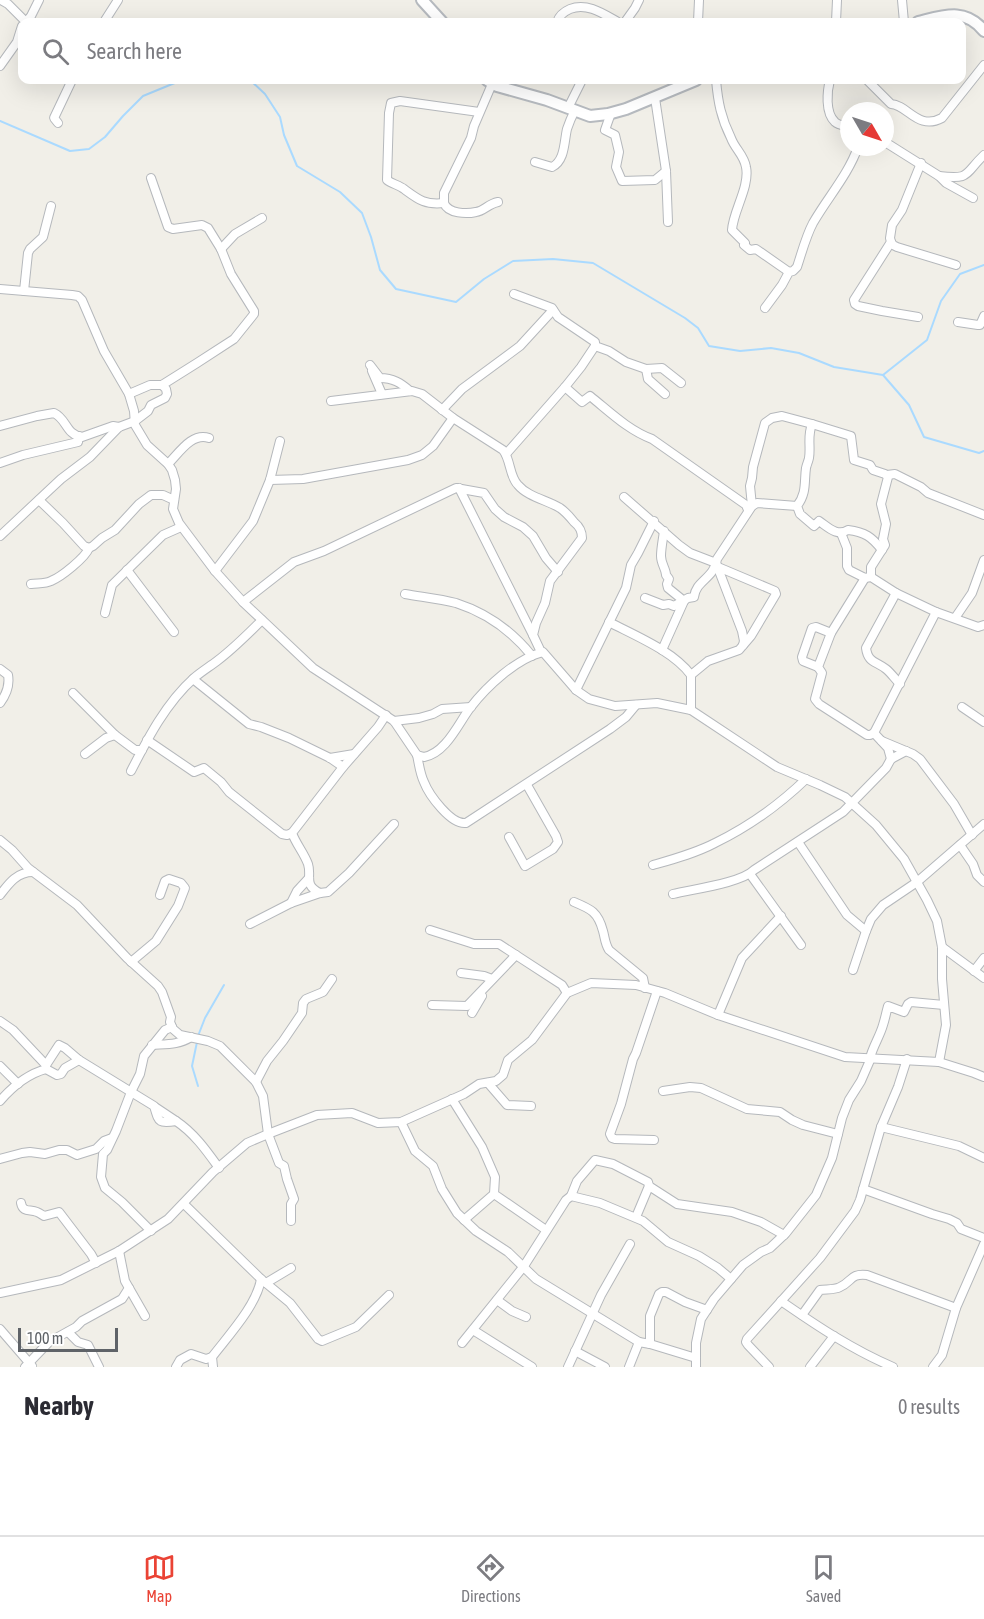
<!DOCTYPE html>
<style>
body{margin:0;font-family:"Asap Condensed",sans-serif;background:#f7f7f7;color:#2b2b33}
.compass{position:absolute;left:840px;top:102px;width:54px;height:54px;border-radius:50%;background:#fff;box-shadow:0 6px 24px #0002;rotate:129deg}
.scale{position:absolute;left:18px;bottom:15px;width:100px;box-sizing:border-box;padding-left:6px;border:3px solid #5f6368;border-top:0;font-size:16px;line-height:21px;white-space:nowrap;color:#5f6368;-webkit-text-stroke:4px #fff;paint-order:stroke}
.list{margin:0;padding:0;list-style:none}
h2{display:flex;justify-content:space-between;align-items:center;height:78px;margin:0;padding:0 24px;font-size:26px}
h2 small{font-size:20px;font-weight:400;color:#7c7c81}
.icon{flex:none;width:33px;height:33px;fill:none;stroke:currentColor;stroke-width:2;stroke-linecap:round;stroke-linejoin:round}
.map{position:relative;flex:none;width:984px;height:1367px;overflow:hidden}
.search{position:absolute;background:#fff;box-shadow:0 6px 24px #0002;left:18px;right:18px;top:18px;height:66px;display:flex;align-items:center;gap:15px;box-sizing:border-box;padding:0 21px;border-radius:12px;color:#7c7c81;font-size:22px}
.sheet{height:168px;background:#fff}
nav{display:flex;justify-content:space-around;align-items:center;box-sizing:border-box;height:84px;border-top:2px solid #e1e1e2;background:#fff;font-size:16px;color:#7c7c81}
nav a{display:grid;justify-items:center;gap:3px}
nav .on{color:#ea4335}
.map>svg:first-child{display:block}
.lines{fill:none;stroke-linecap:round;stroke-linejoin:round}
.stream{stroke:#aadaff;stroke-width:2}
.street-casing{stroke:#b5b8bc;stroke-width:10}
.secondary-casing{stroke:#b6babf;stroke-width:14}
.street{stroke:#fff;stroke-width:8}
.secondary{stroke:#fff;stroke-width:10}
</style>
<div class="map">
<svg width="984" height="1367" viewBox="0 0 984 1367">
<rect width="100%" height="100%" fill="#f1efe8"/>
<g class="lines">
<!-- stream -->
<g class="stream">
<polyline points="250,80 265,94 280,117 284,135 297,166 340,192 362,213 371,237 380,270 396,289 456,302 484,279 513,261 553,259 593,263 685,318 698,328 709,346 740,351 771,348 799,353 834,367 883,375 909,405 924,437 979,453 984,451"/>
<polyline points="0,121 70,151 89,149 105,137 123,116 143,96 182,80"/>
<polyline points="883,375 927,340 941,301 960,274 984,265"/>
<polyline points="198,1036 205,1018 224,985"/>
<polyline points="197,1042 192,1066 198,1086"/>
</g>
<defs>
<g id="street">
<polyline points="1,0 8,4 26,22"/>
<polyline points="902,0 904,22"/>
<polyline points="26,22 31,16 39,0"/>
<polyline points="104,22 118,0"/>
<path d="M557,22C559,16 563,12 570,9C587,2 604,14 618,22"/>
<polyline points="625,22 635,8 639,0"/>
<polyline points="698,22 699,0"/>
<polyline points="836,22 837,0"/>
<polyline points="0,66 17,42 22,26"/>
<path d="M716,80C718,102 721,118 731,138C735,149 744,155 746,167C750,187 733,211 732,230L745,243L744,245L750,250L756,249L789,272"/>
<path d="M830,80C827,91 825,113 835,122C838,125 845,126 849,127"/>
<path d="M867,80L891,104C908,105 918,131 942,118L984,65"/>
<path d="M492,84L474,126L471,138L444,193C444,195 444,202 444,203C448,214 467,214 476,212C484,211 488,204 498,202"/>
<polyline points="655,98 666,171 668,222"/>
<polyline points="568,108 582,80"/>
<polyline points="611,113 605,130 615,135 619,152 616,167 622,181 655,180 666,171"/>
<polyline points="58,123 54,118 72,80"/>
<polyline points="885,142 939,176 946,183 973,198"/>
<path d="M535,162L552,167C565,161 564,142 567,129C569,123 572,116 575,110"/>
<path d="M939,176C971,180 964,174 984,155"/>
<path d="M444,203C425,205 419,200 404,189C399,185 392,184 387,180L389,113L391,103L400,101L479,112"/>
<polyline points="891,242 893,245 897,247 956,265"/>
<polyline points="221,249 235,234 262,218"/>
<path d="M0,289L72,295L78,296L82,300L104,351L129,394L134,411L135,425L147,445L168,464L172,470L175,480L176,489L173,509L179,523L215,571L243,602L313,668L394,721L417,755L424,757C446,753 458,724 470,708C487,686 516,659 543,652L576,690L589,699L615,706L657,703L691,710L777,767L820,785L845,797L876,825L904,859L927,900L937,921L942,947V979L946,1025L939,1062"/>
<polyline points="24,291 28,253 30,249 43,237 51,206"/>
<path d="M765,308L782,285L789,272L793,271L797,267C802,252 806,236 813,223C828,197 848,175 858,147"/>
<polyline points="918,317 882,311 858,306 855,304 854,300 891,242 890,238 892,225 902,210 921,163"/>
<polyline points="958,322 978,325 980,325 984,316"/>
<polyline points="595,346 609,351 626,362 646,369 662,368 681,383"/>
<path d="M370,365L380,378C393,378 401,383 410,391"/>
<polyline points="646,369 648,379 665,394"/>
<polyline points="372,371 382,394"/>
<path d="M565,387L582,402L590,396C610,412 628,430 652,439L746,505L748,510"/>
<polyline points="129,394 150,385 162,385 197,363 234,339 254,314 254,311 231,274 221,249 208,228 202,225 173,229 168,227 151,178"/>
<path d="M331,401L412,391L422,394L453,418L503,450C511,460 509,476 518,485C528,497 547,500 560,508C566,512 570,517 574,522C580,527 582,531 582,538L550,581L545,603L536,623L533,635L541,652"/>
<polyline points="442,410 462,389 520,346 553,310"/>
<polyline points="812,424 851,436 854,460 870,465 873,470 885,474 888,477 881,504 886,524 883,539 885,545 871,567 871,577"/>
<path d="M0,426L37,416L54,413C67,419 66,435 82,437L113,426L119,427"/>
<polyline points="506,454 565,387 581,367 595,346 595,342 558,317 552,308 514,294"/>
<polyline points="0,463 23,455 78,442 79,436"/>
<path d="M168,464C179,453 192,432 209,438"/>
<polyline points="887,475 895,474 921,487 928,493 984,515"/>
<polyline points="270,480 303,479 408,460 422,455 433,446 453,418"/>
<polyline points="459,488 533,635"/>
<polyline points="624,497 679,545 690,553 716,563 742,631 744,641 743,645"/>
<polyline points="39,500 63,523 84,546 89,548"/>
<path d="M752,506L750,486L752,478L753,467L765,423L772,418L782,416L812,424C807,437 811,446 809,458C809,459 806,467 806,468C804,482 807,493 797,506L800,514L814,526L819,521C828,527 837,537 848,530C865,532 872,537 882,550"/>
<path d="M664,531C663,539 661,548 661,556C661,564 666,569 666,575L669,579L667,584L668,588L684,601"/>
<polyline points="841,533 847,548 847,566 849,570 865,578 871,577 896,593 936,612 978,627 984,625"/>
<polyline points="0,536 61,479 90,457 119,427 135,421 148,411 151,405 165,398 167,394 166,389 162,385"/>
<polyline points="127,570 174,632"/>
<polyline points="215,571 253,521 270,480 280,441"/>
<polyline points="865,578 831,633 818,667 822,673 815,699 819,704 867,735 870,735 874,733"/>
<path d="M31,584C37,583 45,584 51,581C61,577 85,558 89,548L93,546L102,538L115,530L139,504L151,495H163L174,500"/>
<path d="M896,593L866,648C868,663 876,661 886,669C891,673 895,679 900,684"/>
<path d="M405,594C422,597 440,599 456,603C487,613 512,631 532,656"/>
<path d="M645,598L663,605L669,604L674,606L688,598L694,597C696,580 714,579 717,559L752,506L757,503L797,506"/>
<polyline points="243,602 294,562 324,551 456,488 484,493 495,509 504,517 523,527 533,536 546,558 558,572"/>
<polyline points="105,613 112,585 163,535 181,527"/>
<polyline points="955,618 972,593 984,560"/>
<path d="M609,622C636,636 673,651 691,675"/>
<polyline points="662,650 684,601"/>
<polyline points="818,667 803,661 802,657 812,628 816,627 831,633"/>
<path d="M0,669L8,675C10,686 6,695 0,703"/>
<polyline points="193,679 249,724 261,727 289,738 330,758 343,767"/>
<polyline points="576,690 626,588 631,565 638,553 654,521"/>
<polyline points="73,693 115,735 135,750 142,750"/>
<polyline points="962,707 984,722"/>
<polyline points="691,710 691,675 708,661 739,650 751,636 776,594 775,591 718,567"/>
<polyline points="394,721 419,718 433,714 442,709 471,707"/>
<polyline points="874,733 936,612"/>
<polyline points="874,733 888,748 891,759"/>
<polyline points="147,740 194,772 204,768 221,782 229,792 282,834 287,835 292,833"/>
<polyline points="882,741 913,754 920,759 954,804 972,835"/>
<polyline points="85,754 106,738 115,735"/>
<path d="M417,755C419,764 420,774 424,782C429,795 451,825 466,823L610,729L626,717L636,705"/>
<polyline points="330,758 354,754"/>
<path d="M131,771C148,738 166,703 194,678C201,672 209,667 217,661C233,649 247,635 262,620"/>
<polyline points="509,837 525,866 553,849 558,842 556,836 527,785"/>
<polyline points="0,840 12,850 28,868 77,905 127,958 158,986 162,992 171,1017 170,1022 173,1029 180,1035 208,1041 220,1046 256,1082 263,1096 268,1134 279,1163 284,1166 287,1179 294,1199 291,1204 291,1221"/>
<polyline points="798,842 847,915 866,931"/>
<polyline points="960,845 973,864 977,875 984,882"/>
<path d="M653,865C674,859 696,853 715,843C748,827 780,804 806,779"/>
<polyline points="750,874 801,945"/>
<path d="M320,893C303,885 312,876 308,864C304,853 296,844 292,833L343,767L378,727L386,715"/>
<path d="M673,894C693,889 741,883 754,870L843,812L886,768L891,759L906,751"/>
<path d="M0,895C9,883 17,872 33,872"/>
<path d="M574,902C591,909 598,912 603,931C605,938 605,944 609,950L643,978L645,988"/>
<polyline points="291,903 297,891 309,878"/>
<polyline points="250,924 291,903 320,893 328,892 349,873 394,824"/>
<polyline points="430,930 474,944 499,944 562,985 567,993"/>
<polyline points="942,947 984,978"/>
<polyline points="131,962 156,941 178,906 185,888 181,883 169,879 165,881 160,895"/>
<polyline points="853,970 866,931 871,919 883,905 917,882 984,824"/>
<polyline points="974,971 984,958"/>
<polyline points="461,973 484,976 492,979"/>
<polyline points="432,1005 467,1006 516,955"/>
<polyline points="472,1013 482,996"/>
<polyline points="718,1015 742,958 781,916"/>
<polyline points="0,1021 13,1030 46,1065"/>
<path d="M152,1045C166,1044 179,1045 191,1037"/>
<path d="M870,1058C873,1046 880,1036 883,1025C885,1019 886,1013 888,1006L904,1012L908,1004L911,1002L944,1005"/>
<polyline points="0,1066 18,1084"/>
<path d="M46,1069V1065L59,1045L65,1048L79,1060L154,1106C159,1122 158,1124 176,1121C194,1133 206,1150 219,1168"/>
<polyline points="46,1069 57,1075 61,1074 65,1068 79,1060"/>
<polyline points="256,1082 267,1061 283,1041 302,1013 303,1003 306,999 323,992 332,979"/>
<polyline points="488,1083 507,1105 531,1106"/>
<polyline points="663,1091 690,1087 701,1088 747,1109 780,1112 792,1120 803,1125 838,1134"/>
<polyline points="452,1099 482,1147 495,1177 494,1194 546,1230"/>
<path d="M0,1101C12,1087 28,1074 46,1069"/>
<polyline points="155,1107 176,1121"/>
<polyline points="401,1122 415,1151 433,1166 442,1189 457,1213 476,1231 508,1252 536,1279 639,1342 650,1344 696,1358"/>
<polyline points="881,1127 959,1146 984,1158"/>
<polyline points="654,1140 615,1139 612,1138 610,1134 621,1104 633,1059 636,1053 657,991"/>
<polyline points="0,1159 22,1153 30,1152 45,1154 59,1150 67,1150 77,1155 96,1149 104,1141 112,1138"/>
<polyline points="863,1189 932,1214 949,1219 957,1223 961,1229 984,1238"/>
<polyline points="571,1196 600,1203 643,1221 668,1242 699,1256 718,1268 731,1279"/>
<path d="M21,1203C23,1213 30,1209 37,1212C40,1213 42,1215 44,1216L59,1212L91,1254L96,1263"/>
<polyline points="184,1204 261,1279 290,1303 318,1339 322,1341 356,1327 389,1295"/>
<polyline points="636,1217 649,1186"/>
<polyline points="464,1220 494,1194"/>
<polyline points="151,1231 122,1202 105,1188 101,1177 103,1154 107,1150 116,1131 131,1092 140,1074 144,1056 165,1030 172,1027"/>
<polyline points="119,1251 125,1281 145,1316"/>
<polyline points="266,1283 291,1268"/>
<polyline points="0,1293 61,1280 119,1251 168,1219 213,1172 247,1143 268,1134 317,1115 352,1113 378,1123 401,1122 464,1094 479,1084 496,1081 503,1075 508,1060 532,1040 567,993 591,983 636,985 665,993 718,1015 845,1057 939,1062 974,1073 984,1077"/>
<polyline points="497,1300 512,1311 526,1317"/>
<path d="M781,1301C817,1326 853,1350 893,1367"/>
<path d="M802,1315L820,1290C826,1289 835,1290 840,1287C852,1282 850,1273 867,1275L956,1308"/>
<polyline points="0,1329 32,1366"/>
<polyline points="473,1330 532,1367"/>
<polyline points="68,1332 78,1342 88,1345 99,1367"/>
<polyline points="462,1343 524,1266 566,1200 571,1196 577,1181 595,1160 613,1164 648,1182 649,1186 677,1204 732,1212 761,1222 784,1235"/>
<polyline points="650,1344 650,1316 659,1294 662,1292 666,1292 685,1302 707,1310"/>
<polyline points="575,1351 605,1367"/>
<polyline points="25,1367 49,1342 76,1327 82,1321 122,1299 129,1288"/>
<polyline points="176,1367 180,1360 191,1354 206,1359 212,1357"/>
<path d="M213,1367L212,1357C228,1336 257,1305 261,1279"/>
<polyline points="568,1367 601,1295 630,1244"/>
<polyline points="629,1367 639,1342"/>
<polyline points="696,1367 696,1343 701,1319 714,1299 743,1265 761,1252 770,1248 786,1233 816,1195 832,1158 842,1118 849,1100 861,1081 871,1058"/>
<polyline points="769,1367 748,1345 746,1342 747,1339 820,1258 855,1211 860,1200 881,1127 898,1087 907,1059"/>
<polyline points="810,1367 834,1336"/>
<polyline points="933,1367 942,1355 956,1308 984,1244"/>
</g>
<g id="secondary">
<polyline points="422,0 442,22"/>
<path d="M918,22C943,16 965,7 984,31"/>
<polyline points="487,80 497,86 547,100 590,116 608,114 626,109 696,80"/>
</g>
</defs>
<!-- street casing -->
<use href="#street" class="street-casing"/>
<!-- secondary casing -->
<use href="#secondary" class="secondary-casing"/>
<!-- street -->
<use href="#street" class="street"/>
<!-- secondary -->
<use href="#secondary" class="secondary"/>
</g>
</svg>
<svg class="compass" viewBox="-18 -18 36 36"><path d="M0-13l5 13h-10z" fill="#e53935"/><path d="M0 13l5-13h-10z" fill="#7c7c81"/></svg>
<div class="scale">100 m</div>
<div class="search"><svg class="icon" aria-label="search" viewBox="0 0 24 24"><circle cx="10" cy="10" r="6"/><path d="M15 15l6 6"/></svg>Search here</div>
</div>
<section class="sheet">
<h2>Nearby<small>0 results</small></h2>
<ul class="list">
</ul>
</section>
<nav>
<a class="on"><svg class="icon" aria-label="map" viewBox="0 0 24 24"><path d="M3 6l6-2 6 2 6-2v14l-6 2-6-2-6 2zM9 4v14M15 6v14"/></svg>Map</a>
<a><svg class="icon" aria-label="directions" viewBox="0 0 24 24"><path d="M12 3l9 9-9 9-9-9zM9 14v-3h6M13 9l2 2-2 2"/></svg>Directions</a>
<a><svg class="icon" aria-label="saved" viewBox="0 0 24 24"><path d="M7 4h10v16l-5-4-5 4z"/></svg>Saved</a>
</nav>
